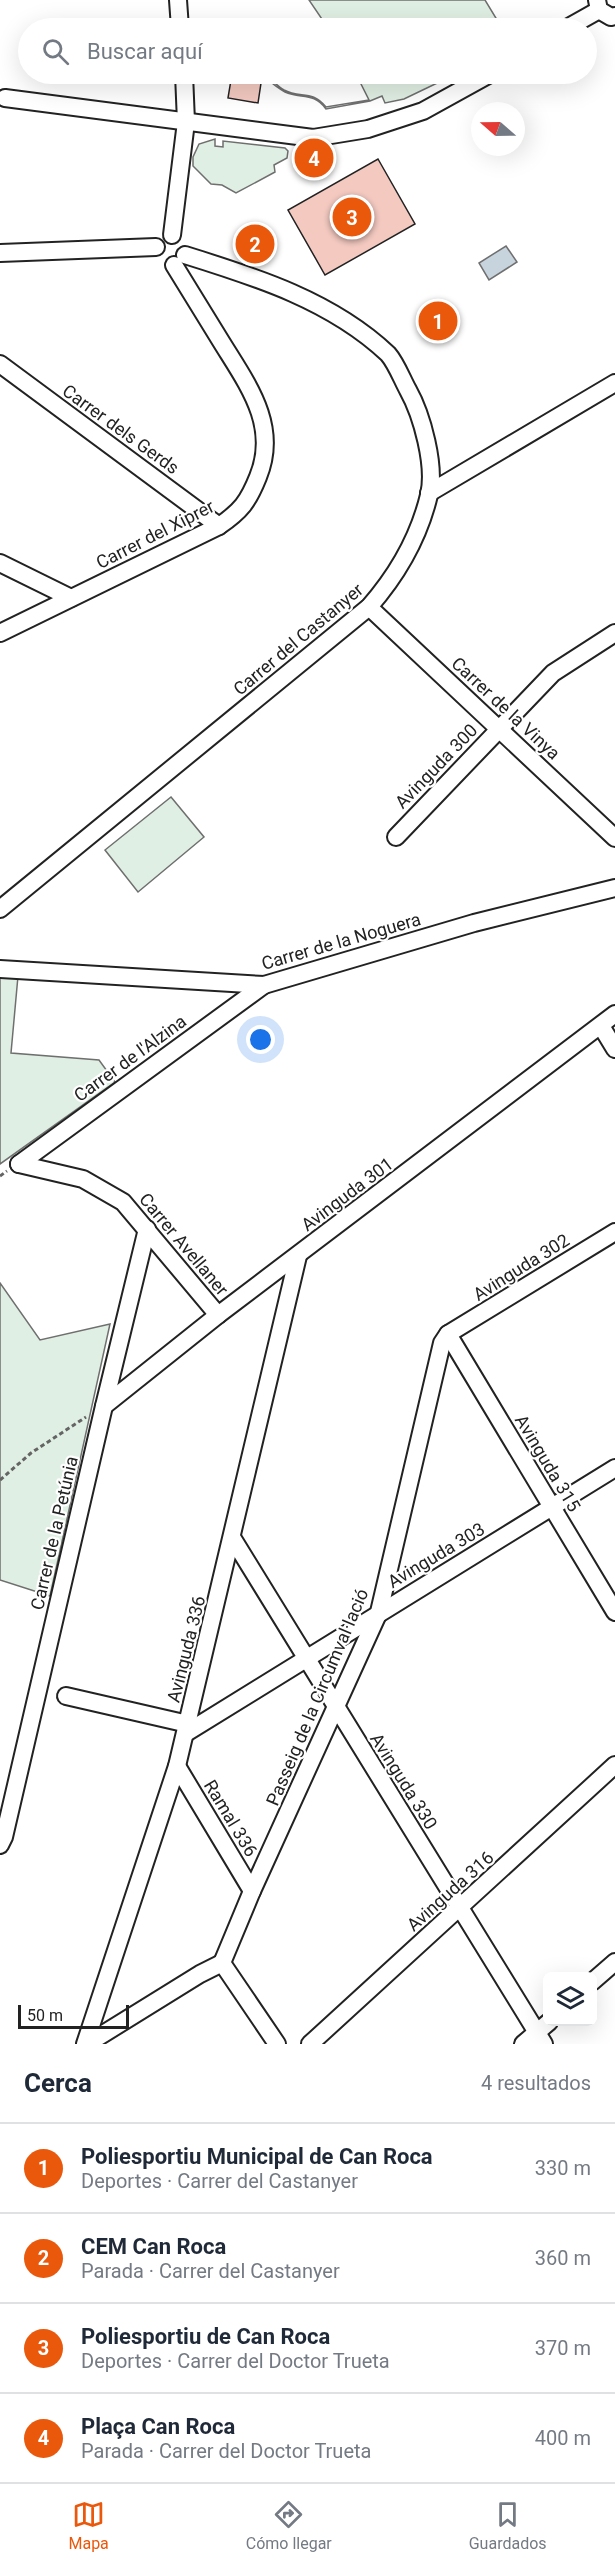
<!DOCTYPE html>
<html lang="es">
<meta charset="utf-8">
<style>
body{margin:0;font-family:Roboto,sans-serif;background:#f2f2f3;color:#1f2937}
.controls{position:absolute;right:18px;bottom:18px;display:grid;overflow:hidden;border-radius:9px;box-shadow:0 6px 24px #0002}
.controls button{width:54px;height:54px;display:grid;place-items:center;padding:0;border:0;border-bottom:2px solid #e0e1e3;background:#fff;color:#1f2937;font:30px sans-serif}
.compass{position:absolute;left:471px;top:102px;width:54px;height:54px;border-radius:50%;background:#fff;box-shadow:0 6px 24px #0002;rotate:290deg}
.scale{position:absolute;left:18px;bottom:15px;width:111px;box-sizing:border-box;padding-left:6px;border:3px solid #222;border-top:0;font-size:16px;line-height:21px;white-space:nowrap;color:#222;-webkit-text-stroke:4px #fff;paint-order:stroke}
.you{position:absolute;left:261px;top:1040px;width:21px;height:21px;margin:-15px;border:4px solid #fff;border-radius:50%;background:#1a73e8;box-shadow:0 0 0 9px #1a73e833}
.badge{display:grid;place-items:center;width:39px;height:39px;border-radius:50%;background:#ea580c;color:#fff;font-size:20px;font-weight:700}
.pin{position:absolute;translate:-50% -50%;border:3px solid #fff;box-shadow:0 2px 6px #0006}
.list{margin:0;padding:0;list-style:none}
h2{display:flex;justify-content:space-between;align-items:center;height:78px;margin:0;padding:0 24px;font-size:26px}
h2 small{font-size:20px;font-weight:400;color:#747a83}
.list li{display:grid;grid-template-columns:39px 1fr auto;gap:18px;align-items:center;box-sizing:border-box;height:90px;padding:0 24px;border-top:2px solid #e0e1e3}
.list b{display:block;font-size:22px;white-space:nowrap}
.list p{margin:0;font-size:20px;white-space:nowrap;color:#747a83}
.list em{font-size:20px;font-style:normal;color:#747a83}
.icon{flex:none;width:33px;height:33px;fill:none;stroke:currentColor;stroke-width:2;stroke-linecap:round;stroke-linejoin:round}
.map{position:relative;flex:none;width:615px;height:2044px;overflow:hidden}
.search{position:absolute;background:#fff;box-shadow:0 6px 24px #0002;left:18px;right:18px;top:18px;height:66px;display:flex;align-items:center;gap:15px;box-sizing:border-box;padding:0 21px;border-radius:33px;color:#747a83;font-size:22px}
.sheet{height:438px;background:#fff}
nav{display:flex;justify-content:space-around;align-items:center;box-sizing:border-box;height:84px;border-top:2px solid #e0e1e3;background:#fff;font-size:16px;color:#747a83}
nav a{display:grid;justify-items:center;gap:3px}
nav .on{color:#ea580c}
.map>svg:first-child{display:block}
.green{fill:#e0efe3;stroke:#6f6f6f;stroke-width:1.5}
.water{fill:#c7d3dd;stroke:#6f6f6f;stroke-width:1.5}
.building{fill:#f3c9c0;stroke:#222;stroke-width:1.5}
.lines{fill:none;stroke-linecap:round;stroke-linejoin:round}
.minor-casing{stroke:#222;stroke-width:20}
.path{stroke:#646464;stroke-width:3;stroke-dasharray:4.5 3;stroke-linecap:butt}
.minor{stroke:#fff;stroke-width:16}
.labels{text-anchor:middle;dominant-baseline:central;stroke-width:4.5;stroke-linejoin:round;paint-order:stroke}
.street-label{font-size:18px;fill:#222;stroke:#fff}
</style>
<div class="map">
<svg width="615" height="2044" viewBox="0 0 615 2044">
<rect width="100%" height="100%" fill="#fff"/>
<!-- green -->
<g class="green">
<polygon points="309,0 485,0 502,28 328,28"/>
<path d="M261,74C269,77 276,85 284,90C300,99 312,89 326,107L369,100L356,74H456L404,99L385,103L382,96L370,101L326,109C314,92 301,99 285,92C277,88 268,80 261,74Z"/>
<polygon points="215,139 215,146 223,147 223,141 285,148 288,151 287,158 274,165 275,172 236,193 222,185 211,184 193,166 193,157 199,144"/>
<polygon points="171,797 204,837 138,892 105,850"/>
<polygon points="0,973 18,976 11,1053 99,1060 115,1082 0,1164"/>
<polygon points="0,1283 40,1340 110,1324 50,1596 0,1580"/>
</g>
<!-- water -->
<polygon class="water" points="506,246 517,262 489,280 479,263"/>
<!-- building -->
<g class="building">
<polygon points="232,74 243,74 242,80 261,83 258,103 228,98"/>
<polygon points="378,159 415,224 325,275 288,210"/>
</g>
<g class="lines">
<defs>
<g id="minor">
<polyline points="178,0 180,28"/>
<polyline points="597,0 599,10 611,17 615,16"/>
<polyline points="567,28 599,10"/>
<polyline points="5,98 313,138 368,129 423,111 490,74"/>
<polyline points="172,235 186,122 184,74"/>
<polyline points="0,253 156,247"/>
<polyline points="0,364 219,526"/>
<polyline points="429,493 615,383"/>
<polyline points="0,563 71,598"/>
<polyline points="369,607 615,838"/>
<path d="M0,633L219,526C241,511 248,502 258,477C279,426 248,385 222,343C206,317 190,291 174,265"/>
<polyline points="396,837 553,673 615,633"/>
<path d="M0,909L369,607C397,575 419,537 429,495C436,466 422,415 408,390C402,379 396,363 388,354C332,301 256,277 185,255"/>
<polyline points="0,969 264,985 474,923 615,888"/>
<polyline points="601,1026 615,1049"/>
<polyline points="19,1164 264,985"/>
<polyline points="19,1164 83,1179 123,1202 218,1315"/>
<polyline points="448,1334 615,1612"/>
<polyline points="104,1406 218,1315 615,1014"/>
<polyline points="233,1539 544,2044"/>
<polyline points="66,1696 188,1724"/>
<polyline points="186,1733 615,1468"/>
<polyline points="177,1766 252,1891"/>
<polyline points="0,1845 4,1837 104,1406 147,1229"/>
<polyline points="222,1963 252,1891 379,1612 442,1343 448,1334 615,1232"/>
<polyline points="222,1963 277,2044"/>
<polyline points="592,1982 615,1962"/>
<polyline points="85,2044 177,1766 298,1256"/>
<polyline points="87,2044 200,1974 222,1963"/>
<polyline points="310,2044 615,1765"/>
<polyline points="523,2044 549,2022"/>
</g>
</defs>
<!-- minor casing -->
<use href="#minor" class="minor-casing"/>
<!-- path -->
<g class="path">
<polyline points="0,1176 7,1171"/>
<polyline points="0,1480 31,1453 86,1417"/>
</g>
<!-- minor -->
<use href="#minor" class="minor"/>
</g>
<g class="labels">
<!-- street labels -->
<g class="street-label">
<text transform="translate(121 429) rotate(36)">Carrer dels Gerds</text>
<text transform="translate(155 534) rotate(-27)">Carrer del Xiprer</text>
<text transform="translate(298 639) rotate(-40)">Carrer del Castanyer</text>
<text transform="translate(506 708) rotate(43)">Carrer de la Vinya</text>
<text transform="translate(436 766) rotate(-46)">Avinguda 300</text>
<text transform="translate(341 941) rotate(-16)">Carrer de la Noguera</text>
<text transform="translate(130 1058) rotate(-36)">Carrer de l'Alzina</text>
<text transform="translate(347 1194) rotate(-37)">Avinguda 301</text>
<text transform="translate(184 1244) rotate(50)">Carrer Avellaner</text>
<text transform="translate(521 1267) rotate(-32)">Avinguda 302</text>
<text transform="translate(548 1463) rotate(59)">Avinguda 315</text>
<text transform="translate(54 1533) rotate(-77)">Carrer de la Petúnia</text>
<text transform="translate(436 1555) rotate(-31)">Avinguda 303</text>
<text transform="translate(186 1649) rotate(-76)">Avinguda 336</text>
<text transform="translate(317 1697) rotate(-67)">Passeig de la Circumval·lació</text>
<text transform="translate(404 1781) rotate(58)">Avinguda 330</text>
<text transform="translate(231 1818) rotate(59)">Ramal 336</text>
<text transform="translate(450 1891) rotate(-42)">Avinguda 316</text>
</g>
</g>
</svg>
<div class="controls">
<button><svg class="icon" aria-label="layers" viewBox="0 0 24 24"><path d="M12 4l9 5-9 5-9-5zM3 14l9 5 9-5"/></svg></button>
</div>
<svg class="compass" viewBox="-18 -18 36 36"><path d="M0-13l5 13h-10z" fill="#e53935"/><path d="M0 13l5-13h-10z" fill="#747a83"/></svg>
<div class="scale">50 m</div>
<div class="you"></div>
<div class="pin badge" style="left:438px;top:321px">1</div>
<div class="pin badge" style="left:255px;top:244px">2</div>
<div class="pin badge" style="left:352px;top:217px">3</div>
<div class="pin badge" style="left:314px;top:158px">4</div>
<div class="search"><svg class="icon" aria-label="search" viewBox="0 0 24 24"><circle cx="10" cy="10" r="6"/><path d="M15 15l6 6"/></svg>Buscar aquí</div>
</div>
<section class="sheet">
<h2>Cerca<small>4 resultados</small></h2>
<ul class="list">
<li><span class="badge">1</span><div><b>Poliesportiu Municipal de Can Roca</b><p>Deportes · Carrer del Castanyer</p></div><em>330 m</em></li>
<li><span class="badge">2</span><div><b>CEM Can Roca</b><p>Parada · Carrer del Castanyer</p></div><em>360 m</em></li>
<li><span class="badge">3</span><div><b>Poliesportiu de Can Roca</b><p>Deportes · Carrer del Doctor Trueta</p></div><em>370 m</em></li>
<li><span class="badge">4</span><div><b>Plaça Can Roca</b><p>Parada · Carrer del Doctor Trueta</p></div><em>400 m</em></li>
</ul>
</section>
<nav>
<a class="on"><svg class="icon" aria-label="map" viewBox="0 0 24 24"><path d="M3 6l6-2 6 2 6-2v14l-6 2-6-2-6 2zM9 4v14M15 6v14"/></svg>Mapa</a>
<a><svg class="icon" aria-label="directions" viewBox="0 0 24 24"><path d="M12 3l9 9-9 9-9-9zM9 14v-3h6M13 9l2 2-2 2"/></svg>Cómo llegar</a>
<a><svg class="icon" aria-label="saved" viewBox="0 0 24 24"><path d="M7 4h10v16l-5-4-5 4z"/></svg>Guardados</a>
</nav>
